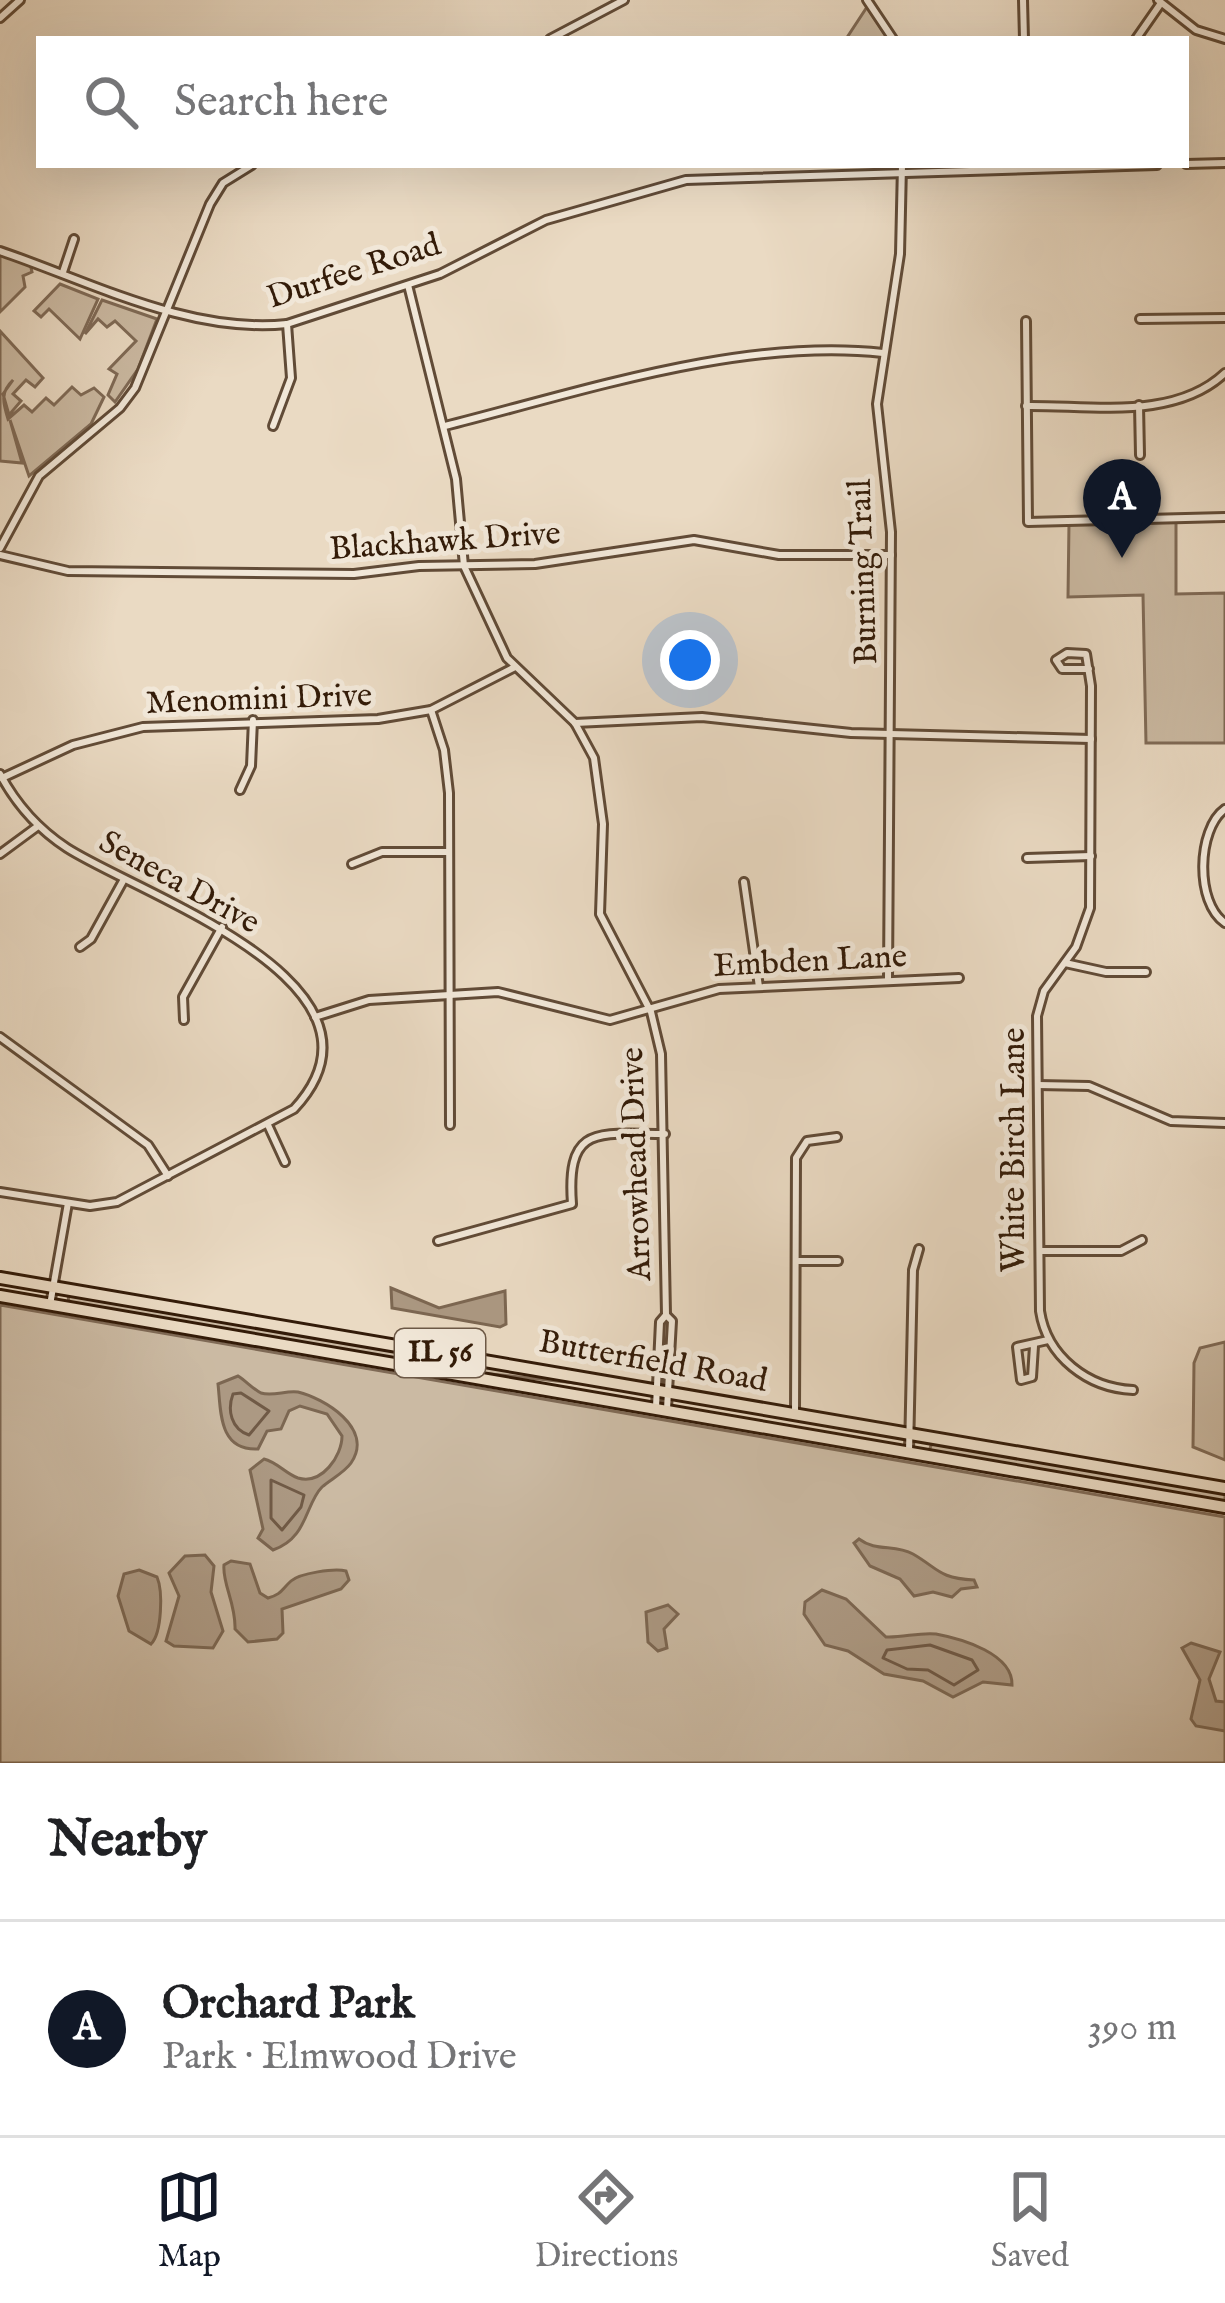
<!DOCTYPE html>
<meta charset="utf-8">
<style>
body{margin:0;font-family:"IM FELL English",serif;background:#f6f6f6;color:#202124}
.you{position:absolute;left:690px;top:660px;width:42px;height:42px;margin:-30px;border:9px solid #fff;border-radius:50%;background:#1a73e8;box-shadow:0 0 0 18px #1a73e833}
.badge{display:grid;place-items:center;width:78px;height:78px;border-radius:50%;background:#111827;color:#fff;font-size:39px;font-weight:700}
.pin{position:absolute;translate:-50% -99px;filter:drop-shadow(0 3px 6px #0008)}
.pin::after{content:'';position:absolute;top:63px;width:42px;height:36px;background:inherit;clip-path:polygon(0 0,100% 0,50% 100%)}
.list{margin:0;padding:0;list-style:none}
h2{display:flex;justify-content:space-between;align-items:center;height:156px;margin:0;padding:0 48px;font-size:51px}
h2 small{font-size:39px;font-weight:400;color:#757577}
.list li{display:grid;grid-template-columns:78px 1fr auto;gap:36px;align-items:center;box-sizing:border-box;height:216px;padding:0 48px;border-top:3px solid #e0e0e0}
.list b{display:block;font-size:45px;white-space:nowrap}
.list p{margin:0;font-size:39px;white-space:nowrap;color:#757577}
.list em{font-size:39px;font-style:normal;color:#757577}
.icon{flex:none;width:66px;height:66px;fill:none;stroke:currentColor;stroke-width:2;stroke-linecap:round;stroke-linejoin:round}
.map{position:relative;flex:none;width:1225px;height:1763px;overflow:hidden}
.search{position:absolute;background:#fff;box-shadow:0 12px 48px #0002;left:36px;right:36px;top:36px;height:132px;display:flex;align-items:center;gap:30px;box-sizing:border-box;padding:0 42px;border-radius:0px;color:#757577;font-size:45px}
.sheet{height:372px;background:#fff}
nav{display:flex;justify-content:space-around;align-items:center;box-sizing:border-box;height:168px;border-top:3px solid #e0e0e0;background:#fff;font-size:33px;color:#757577}
nav a{display:grid;justify-items:center;gap:6px}
nav .on{color:#111827}
.map>svg:first-child{display:block}
.green{fill:#cbbaa3;stroke:#7f6a56;stroke-width:3}
.water{fill:#ac9983;stroke:#7c6752;stroke-width:3}
.lines{fill:none;stroke-linecap:round;stroke-linejoin:round}
.shore{stroke:#705a46;stroke-width:3}
.minor-casing{stroke:#614b37;stroke-width:12}
.primary-casing{stroke:#331b08;stroke-width:16}
.minor{stroke:#f1e7d8;stroke-width:6}
.primary{stroke:#eadac3;stroke-width:10}
.labels{text-anchor:middle;dominant-baseline:central;stroke-width:10;stroke-linejoin:round;paint-order:stroke}
.shield{fill:#f1e7d8;stroke:#6c5846;stroke-width:3}
.shield-label{font-size:30px;font-weight:bold;fill:#331b08}
.street-label{font-size:33px;fill:#331b08;stroke:#f1e7d8}
</style>
<div class="map">
<svg width="1225" height="1763" viewBox="0 0 1225 1763">
<rect width="100%" height="100%" fill="#eadac3"/>
<filter id="stains"><feTurbulence type="fractalNoise" baseFrequency=".00167" numOctaves="4"/><feColorMatrix values="0 0 0 0 .2 0 0 0 0 .09 0 0 0 0 .02 0 0 0 .5 -.17"/></filter>
<radialGradient id="worn" r=".72"><stop offset=".6" stop-color="#630" stop-opacity="0"/><stop offset="1" stop-color="#630" stop-opacity=".3"/></radialGradient>
<!-- green -->
<g class="green">
<polygon points="867,7 888,39 846,39"/>
<polygon points="0,255 30,264 32,272 23,276 25,287 0,312"/>
<polygon points="60,284 98,299 80,339 49,309 41,317 34,311"/>
<polygon points="102,300 157,319 138,369 115,402 108,395 117,374 109,369 136,341 115,321 107,327 98,319 85,334"/>
<path d="M0,331L43,378L35,387L26,380L13,394L21,401L9,415L3,394L13,380C0,392 3,403 8,419L24,405L32,412L46,398L54,405L72,387L81,395L94,388L104,397L91,424L29,476L10,420L22,463L0,461Z"/>
<polygon points="1176,522 1176,594 1225,593 1225,743 1146,743 1143,595 1068,597 1069,523"/>
<polygon points="68,1295 576,1381 576,1383 462,1371 69,1303"/>
<polygon points="0,1305 1225,1517 1225,1763 0,1763"/>
<polygon points="1225,1342 1225,1460 1193,1447 1194,1363 1200,1348"/>
<polygon points="932,1443 1225,1493 1225,1502 929,1451"/>
</g>
<!-- water -->
<g class="water">
<polygon points="391,1288 439,1308 505,1291 506,1324 500,1327 392,1308"/>
<path d="M238,1376C246,1381 253,1389 261,1393C273,1397 286,1390 298,1392C323,1398 375,1428 351,1463C344,1473 331,1479 322,1487C305,1504 308,1538 273,1550L258,1538L263,1529L250,1470L264,1459C277,1462 286,1474 298,1478C322,1485 342,1456 342,1436L327,1414L300,1406L289,1411L281,1429L267,1431L258,1449C218,1451 221,1410 218,1384Z"/>
<path d="M859,1539C876,1552 895,1544 913,1554C939,1569 938,1578 974,1580L977,1587L961,1589L952,1597L933,1592L914,1596L900,1579L870,1566L854,1543Z"/>
<polygon points="185,1556 205,1555 214,1566 211,1592 223,1631 213,1648 174,1646 166,1641 179,1596 169,1573"/>
<path d="M231,1561L250,1564L260,1593L268,1598C282,1594 281,1590 291,1581C300,1573 335,1568 346,1571L349,1580L341,1589L282,1609L283,1633L277,1639L248,1642L235,1629C236,1604 222,1583 224,1565Z"/>
<path d="M139,1570L157,1577C163,1591 162,1633 151,1644L129,1631L118,1596L124,1574Z"/>
<path d="M822,1590L846,1599L886,1637C902,1638 920,1632 936,1634C963,1639 1013,1654 1012,1685L983,1682L953,1697L923,1681L884,1674L848,1651L825,1645L804,1614L805,1602Z"/>
<polygon points="668,1605 678,1614 664,1629 667,1648 658,1651 648,1642 646,1612"/>
<polygon points="1191,1643 1220,1652 1209,1679 1216,1701 1225,1702 1225,1731 1196,1726 1191,1719 1200,1680 1182,1648"/>
</g>
<g class="lines">
<!-- shore -->
<g class="shore">
<path d="M241,1393L269,1411L249,1435C231,1429 227,1410 233,1394Z"/>
<polygon points="271,1480 304,1495 301,1507 282,1530 271,1518"/>
<polygon points="930,1645 972,1660 978,1670 954,1685 928,1670 907,1669 883,1658 887,1650"/>
</g>
<defs>
<g id="minor">
<polyline points="867,0 893,39"/>
<polyline points="1023,0 1024,39"/>
<polyline points="1158,0 1196,30 1225,39"/>
<polyline points="0,18 20,0"/>
<polyline points="550,39 624,0"/>
<polyline points="1136,39 1161,3"/>
<polyline points="1186,164 1225,163"/>
<path d="M0,251C91,282 189,334 287,324L440,274L546,220L686,180L1157,165"/>
<polyline points="63,272 74,239"/>
<polyline points="408,285 456,479 464,566 507,658 575,723 594,758 603,824 600,914 651,1012 661,1054 666,1315 660,1322 656,1407"/>
<polyline points="1140,319 1225,318"/>
<polyline points="1026,321 1028,522 1225,517"/>
<polyline points="1139,405 1140,455"/>
<path d="M1026,406C1091,405 1174,421 1225,373"/>
<polyline points="273,426 291,378 287,324"/>
<path d="M445,426C580,392 743,337 883,353"/>
<polyline points="0,548 39,476 120,408 135,388 210,204 223,183 252,165"/>
<polyline points="0,555 68,571 354,574 419,566 535,564 694,540 779,555 891,555"/>
<path d="M1089,669H1062L1056,660L1067,653L1086,654L1091,686L1090,908L1076,947L1044,991L1037,1016L1040,1311C1047,1357 1088,1388 1133,1390"/>
<polyline points="431,710 444,750 449,793 450,1125"/>
<polyline points="575,723 702,717 851,733 1091,739"/>
<path d="M0,774C16,804 38,829 67,848C138,894 410,984 294,1109L117,1202L90,1206L0,1192"/>
<polyline points="2,778 73,745 143,727 378,719 431,710 515,667"/>
<polyline points="240,790 251,766 253,720"/>
<path d="M1225,809C1197,829 1195,903 1225,923"/>
<polyline points="0,854 38,826"/>
<polyline points="1027,858 1091,856"/>
<polyline points="352,864 382,852 449,852"/>
<polyline points="744,882 759,987"/>
<polyline points="80,947 91,939 123,881"/>
<polyline points="1065,963 1106,972 1146,972"/>
<polyline points="888,980 891,532 877,404 900,254 902,165"/>
<polyline points="315,1017 369,1000 498,992 610,1020 719,989 959,978"/>
<polyline points="184,1020 183,997 222,927"/>
<polyline points="0,1037 148,1145 168,1176"/>
<polyline points="1038,1085 1089,1086 1171,1121 1225,1123"/>
<polyline points="268,1125 285,1162"/>
<path d="M438,1241L572,1204C566,1123 599,1134 665,1134"/>
<polyline points="1041,1251 1121,1251 1142,1240"/>
<polyline points="797,1261 838,1261"/>
<polyline points="50,1305 68,1203"/>
<polyline points="666,1315 672,1321 667,1409"/>
<polyline points="1034,1346 1032,1377 1021,1380 1017,1347 1048,1340"/>
<polyline points="795,1414 796,1158 807,1141 837,1137"/>
<polyline points="909,1452 913,1270 919,1249"/>
</g>
<g id="primary">
<polyline points="0,1278 1225,1488"/>
<polyline points="0,1296 1225,1507"/>
</g>
</defs>
<!-- minor casing -->
<use href="#minor" class="minor-casing"/>
<!-- primary casing -->
<use href="#primary" class="primary-casing"/>
<!-- minor -->
<use href="#minor" class="minor"/>
<!-- primary -->
<use href="#primary" class="primary"/>
</g>
<g class="labels">
<!-- shield labels -->
<rect class="shield" x="395" y="1329" width="90" height="48" rx="9"/>
<g class="shield-label">
<text x="440" y="1353">IL 56</text>
</g>
<!-- street labels -->
<g class="street-label">
<text transform="translate(354 272) rotate(-18)">Durfee Road</text>
<text transform="translate(445 542) rotate(-4)">Blackhawk Drive</text>
<text transform="translate(864 572) rotate(-92)">Burning Trail</text>
<text transform="translate(259 700) rotate(-2)">Menomini Drive</text>
<text transform="translate(179 883) rotate(29)">Seneca Drive</text>
<text transform="translate(810 962) rotate(-3)">Embden Lane</text>
<text transform="translate(1015 1150) rotate(-90)">White Birch Lane</text>
<text transform="translate(637 1164) rotate(-92)">Arrowhead Drive</text>
<text transform="translate(653 1362) rotate(10)">Butterfield Road</text>
</g>
</g>
<rect width="100%" height="100%" filter="url(#stains)"/>
<rect width="100%" height="100%" fill="url(#worn)"/>
</svg>
<div class="you"></div>
<div class="pin badge" style="left:1122px;top:558px">A</div>
<div class="search"><svg class="icon" aria-label="search" viewBox="0 0 24 24"><circle cx="10" cy="10" r="6"/><path d="M15 15l6 6"/></svg>Search here</div>
</div>
<section class="sheet">
<h2>Nearby<small></small></h2>
<ul class="list">
<li><span class="badge">A</span><div><b>Orchard Park</b><p>Park · Elmwood Drive</p></div><em>390 m</em></li>
</ul>
</section>
<nav>
<a class="on"><svg class="icon" aria-label="map" viewBox="0 0 24 24"><path d="M3 6l6-2 6 2 6-2v14l-6 2-6-2-6 2zM9 4v14M15 6v14"/></svg>Map</a>
<a><svg class="icon" aria-label="directions" viewBox="0 0 24 24"><path d="M12 3l9 9-9 9-9-9zM9 14v-3h6M13 9l2 2-2 2"/></svg>Directions</a>
<a><svg class="icon" aria-label="saved" viewBox="0 0 24 24"><path d="M7 4h10v16l-5-4-5 4z"/></svg>Saved</a>
</nav>
